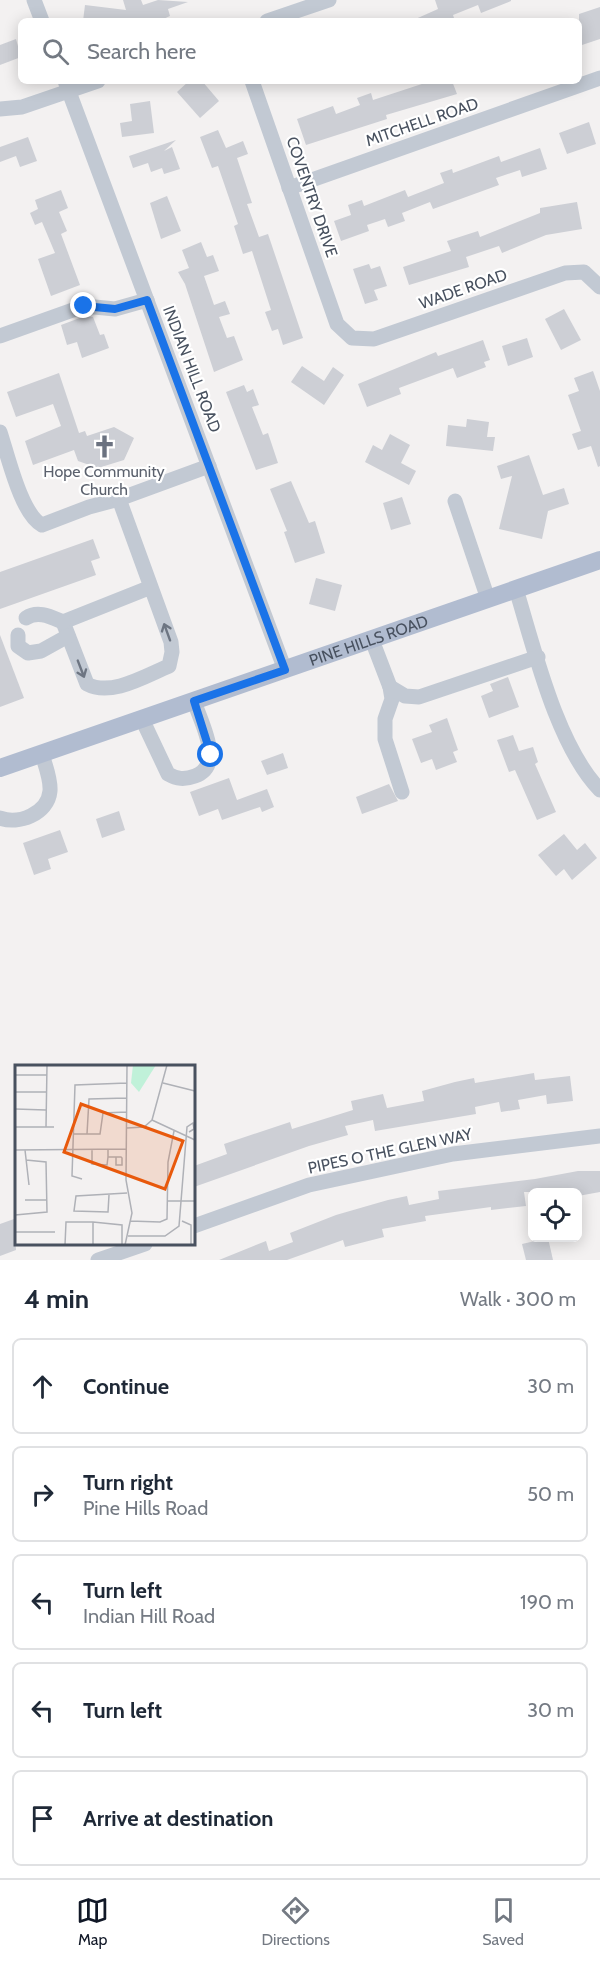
<!DOCTYPE html>
<meta charset="utf-8">
<style>
body{margin:0;font-family:Cabin,sans-serif;background:#f2f2f3;color:#1f2937}
.controls{position:absolute;right:18px;bottom:18px;display:grid;overflow:hidden;border-radius:9px;box-shadow:0 3px 15px #0003}
.controls button{width:54px;height:54px;display:grid;place-items:center;padding:0;border:0;border-bottom:2px solid #e0e1e3;background:#fff;color:#1f2937;font:30px sans-serif}
.stop{position:absolute;width:18px;height:18px;margin:-14px;border:4px solid #1a73e8;border-radius:50%;background:#fff}
.stop.end{background:#1a73e8;border-color:#fff;box-shadow:0 2px 6px #0008}
.list{margin:0;padding:0;list-style:none}
h2{display:flex;justify-content:space-between;align-items:center;height:78px;margin:0;padding:0 24px;font-size:26px}
h2 small{font-size:20px;font-weight:400;color:#747a83}
.list li{display:grid;grid-template-columns:39px 1fr auto;gap:18px;align-items:center;box-sizing:border-box;height:96px;margin:0 12px 12px;padding:0 12px;border:2px solid #e0e1e3;border-radius:9px}
.list b{display:block;font-size:22px;white-space:nowrap}
.list p{margin:0;font-size:20px;white-space:nowrap;color:#747a83}
.list em{font-size:20px;font-style:normal;color:#747a83}
.icon{flex:none;width:33px;height:33px;fill:none;stroke:currentColor;stroke-width:2;stroke-linecap:round;stroke-linejoin:round}
.map{position:relative;flex:none;width:600px;height:1260px;overflow:hidden}
.search{position:absolute;background:#fff;box-shadow:0 3px 15px #0003;left:18px;right:18px;top:18px;height:66px;display:flex;align-items:center;gap:15px;box-sizing:border-box;padding:0 21px;border-radius:9px;color:#747a83;font-size:22px}
.sheet{height:618px;background:#fff}
nav{display:flex;justify-content:space-around;align-items:center;box-sizing:border-box;height:84px;border-top:2px solid #e0e1e3;background:#fff;font-size:16px;color:#747a83}
nav a{display:grid;justify-items:center;gap:3px}
nav .on{color:#111827}
.map>svg:first-child{display:block}
.building{fill:#cdcfd5}
.lines{fill:none;stroke-linecap:round;stroke-linejoin:round}
.minor{stroke:#c2c9d3;stroke-width:15}
.major{stroke:#b1bcd0;stroke-width:18}
.oneway{stroke:#6d7582}
.route{stroke:#1a73e8;stroke-width:8}
.labels{text-anchor:middle;dominant-baseline:central;stroke-width:4.5;stroke-linejoin:round;paint-order:stroke}
.street-label{font-size:16px;fill:#48515f;stroke:#fff}
.worship-label{font-size:16px;fill:#5b616d;stroke:#fff}
.inset-road{fill:none;stroke:#afb1b7;stroke-width:1.5}
.view{fill:#e8590c;fill-opacity:0.15;stroke:#e8590c;stroke-width:3}
.inset-edge{fill:none;stroke:#48515f;stroke-width:3}
</style>
<div class="map">
<svg width="600" height="1260" viewBox="0 0 600 1260">
<rect width="100%" height="100%" fill="#f3f1f1"/>
<!-- building -->
<g class="building">
<polygon points="123,0 141,0 143,5 158,0 188,2 168,9 170,16 159,21 83,21 85,5 126,10"/>
<polygon points="435,0 511,0 511,1 481,13 478,5 453,15 455,21 411,21 438,9"/>
<polygon points="600,7 600,39 579,46 579,14"/>
<polygon points="16,39 21,57 0,65 0,45"/>
<polygon points="189,81 202,81 219,101 200,118 177,92"/>
<polygon points="431,81 452,81 457,94 386,115 387,119 306,145 297,119 333,106 336,114 360,105 357,98 371,93 373,100"/>
<polygon points="150,101 154,133 122,137 120,123 132,121 130,104"/>
<polygon points="589,122 596,144 567,154 559,133"/>
<polygon points="218,130 226,148 243,141 248,154 237,158 252,203 247,204 259,237 268,234 303,338 283,345 278,329 272,331 265,312 271,310 252,251 243,254 234,226 238,224 218,166 212,168 200,137"/>
<polygon points="28,137 37,161 20,167 16,156 0,162 0,147"/>
<polygon points="176,140 164,151 172,147 180,169 164,174 162,168 151,172 148,163 133,168 129,156"/>
<polygon points="540,148 547,169 522,177 520,170 496,178 499,185 433,209 430,202 402,213 405,221 388,227 385,219 367,225 369,231 341,241 334,221 351,215 348,205 362,200 364,206 405,190 408,197 444,183 440,173 452,169 453,173 499,156 501,162"/>
<polygon points="61,190 68,208 59,212 67,231 61,234 80,285 51,296 38,259 55,253 42,222 35,225 30,213 38,209 35,200"/>
<polygon points="167,196 181,231 161,239 150,203"/>
<polygon points="577,202 582,229 546,235 502,253 499,246 466,257 469,267 409,285 403,267 451,251 447,241 478,231 480,237 540,213 540,208"/>
<polygon points="201,242 207,257 213,255 219,271 204,276 214,305 225,301 230,314 219,317 227,338 234,336 243,360 214,372 185,284 178,272 189,268 182,250"/>
<polygon points="369,264 371,269 380,266 387,286 374,290 378,300 365,304 353,269"/>
<polygon points="564,309 581,340 561,350 545,319"/>
<polygon points="85,316 93,317 100,335 104,334 109,348 82,358 77,342 67,345 61,325"/>
<polygon points="527,338 533,357 508,366 502,346"/>
<polygon points="483,340 490,360 484,362 486,367 457,378 453,368 399,388 401,394 367,407 358,384 436,352 438,356"/>
<polygon points="302,366 324,381 333,367 344,375 324,405 291,382"/>
<polygon points="593,371 600,391 600,466 598,467 591,446 578,450 572,434 581,431 568,395 579,391 574,378"/>
<polygon points="59,373 79,433 85,431 87,436 114,427 134,438 124,460 98,468 78,461 74,450 33,465 25,441 61,426 53,404 16,417 7,392"/>
<polygon points="244,385 247,392 253,389 259,405 252,407 263,435 268,433 278,463 256,470 226,392"/>
<polygon points="467,419 489,422 487,437 495,437 493,451 446,446 448,425 466,427"/>
<polygon points="390,434 410,445 401,463 416,471 409,485 365,462 373,445 382,450"/>
<polygon points="529,455 543,495 564,488 569,504 548,511 542,539 499,529 512,476 501,479 497,466"/>
<polygon points="291,481 309,523 315,521 325,553 295,563 284,532 287,531 270,489"/>
<polygon points="402,497 411,524 391,530 383,503"/>
<polygon points="93,539 100,558 91,561 96,575 0,609 0,572"/>
<polygon points="316,578 342,585 335,611 309,604"/>
<polygon points="0,635 24,698 0,707"/>
<polygon points="508,677 519,707 489,718 481,696 493,691 490,684"/>
<polygon points="447,718 458,750 453,752 457,762 436,770 432,759 421,763 412,739 432,732 429,725"/>
<polygon points="513,735 519,751 533,747 538,762 535,764 556,812 537,820 515,770 509,772 497,740"/>
<polygon points="283,753 288,768 267,775 261,761"/>
<polygon points="229,778 237,800 267,789 274,807 262,812 260,807 222,820 218,809 199,816 190,792"/>
<polygon points="389,784 398,801 362,814 356,797"/>
<polygon points="119,811 125,830 102,838 96,819"/>
<polygon points="60,830 68,852 48,859 51,869 34,875 23,843"/>
<polygon points="564,834 577,850 585,843 597,858 572,880 564,869 556,876 538,855"/>
<polygon points="534,1073 535,1080 570,1076 573,1101 547,1104 546,1095 518,1100 520,1109 501,1112 499,1102 475,1107 476,1114 375,1131 373,1120 345,1126 348,1135 309,1146 194,1187 194,1166 227,1154 224,1144 290,1122 292,1129 353,1110 351,1101 383,1094 387,1108 424,1101 422,1091 455,1082 474,1078 475,1083"/>
<polygon points="578,1171 600,1171 600,1192 578,1196 578,1192 524,1192 526,1206 491,1210 491,1207 425,1216 426,1221 382,1229 384,1237 345,1247 343,1240 287,1260 219,1260 266,1241 269,1251 293,1242 290,1233 336,1215 388,1200 407,1196 409,1205 439,1199 438,1191 535,1179"/>
<polygon points="14,1219 16,1250 0,1256 0,1224"/>
<polygon points="548,1238 553,1260 526,1260 522,1244"/>
</g>
<g class="lines">
<!-- minor -->
<g class="minor">
<polyline points="34,0 42,21"/>
<polyline points="267,21 329,0"/>
<polyline points="65,81 285,670"/>
<polyline points="252,81 337,324 352,338 374,339 565,273 584,272 600,287"/>
<polyline points="0,109 22,107 98,81"/>
<polyline points="289,188 600,78"/>
<polyline points="0,336 84,306 115,309 147,300"/>
<path d="M0,432C8,456 21,514 42,525L89,507L119,499"/>
<polyline points="455,501 488,599"/>
<path d="M151,587L63,622L87,684C111,697 145,676 169,666L172,652L171,642L119,499L209,466"/>
<path d="M516,589C534,648 557,746 600,790"/>
<path d="M26,618C38,610 51,617 63,622"/>
<polyline points="18,635 18,646 28,653 41,651 68,636"/>
<polyline points="372,640 390,687 392,699 385,719 385,739 402,792"/>
<polyline points="390,687 405,696 419,697 538,657"/>
<path d="M142,719L168,774C177,779 184,780 195,776C225,765 201,723 194,701"/>
<path d="M0,818C18,825 48,814 50,791C51,779 45,765 42,754"/>
<polyline points="194,1226 309,1185 453,1154 600,1136"/>
<polyline points="98,1260 145,1244"/>
</g>
<!-- major -->
<path class="major" id="s1" d="M0,768L600,560"/>
</g>
<!-- one-way arrows -->
<defs><path id="oneway-shaft" d="M-6 0H5M1.5-3L5.5 0L1.5 3" fill="none" stroke-width="1.6" stroke-linecap="round" stroke-linejoin="round" transform="scale(1.5)"/></defs>
<g class="oneway">
<use href="#oneway-shaft" transform="translate(167 632) rotate(-110)"/>
<use href="#oneway-shaft" transform="translate(81 669) rotate(69)"/>
</g>
<g class="lines">
<!-- route -->
<polyline class="route" points="84,306 115,309 147,300 285,670 194,701 211,755"/>
</g>
<!-- icons -->
<defs>
<symbol id="church-bare" viewBox="-9 -9 18 18"><path d="M-1.2-6h2.4v3.5h3.3v2.4h-3.3V6h-2.4V-.1h-3.3v-2.4h3.3Z" fill="#6b7280" stroke="#fff" stroke-width="2.5" paint-order="stroke"/></symbol>
</defs>
<g fill-rule="evenodd">
<use href="#church-bare" x="88" y="430" width="33" height="33"/>
</g>
<g class="labels">
<!-- street labels -->
<g class="street-label">
<text transform="translate(422 122) rotate(-19)">MITCHELL ROAD</text>
<text transform="translate(312 197) rotate(71)">COVENTRY DRIVE</text>
<text transform="translate(463 289) rotate(-19)">WADE ROAD</text>
<text transform="translate(192 369) rotate(69)">INDIAN HILL ROAD</text>
<text stroke="none"><textPath href="#s1" startOffset="390">PINE HILLS ROAD</textPath></text>
<text transform="translate(390 1151) rotate(-12)">PIPES O THE GLEN WAY</text>
</g>
<!-- worship labels -->
<g class="worship-label">
<text x="104" y="471">Hope Community<tspan x="104" dy="18">Church</tspan></text>
</g>
</g>
<!-- overview -->
<g transform="translate(15 1065)">
<rect width="180" height="180" fill="#f3f1f1"/>
<path d="M118,0H141L124,27L116,18Z" fill="#c0f1d9"/>
<path class="inset-road" d="M0,10H32M148,18L180,26M0,27H31M0,44L31,45M137,55L180,75M0,62H39M31,62L32,0M112,63L129,62L137,55L152,0M58,69H85L88,48L112,47M72,69L74,34L112,33M77,84V99L92,100L93,92M93,84V92H106L107,93V100H101V92M0,85L111,84M10,85L14,120M67,114L57,111L60,20L112,18M94,130L93,147L59,146L61,131L112,128M10,135H32M153,136H180M0,150L32,147L31,97L11,95M115,156L145,157L152,154L153,97L159,66M167,156L176,160V180M78,157V180M0,167H40M113,171H150L164,161L172,62L178,58L179,64L174,67M50,180L51,157H78L107,160V180M110,180L117,148L111,115L112,0"/>
<path class="view" d="M66,39L168,76L150,124L49,87Z"/>
<rect width="180" height="180" class="inset-edge"/>
</g>
</svg>
<div class="controls">
<button><svg class="icon" aria-label="locate" viewBox="0 0 24 24"><circle cx="12" cy="12" r="6"/><path d="M12 2v4M12 18v4M2 12h4M18 12h4"/></svg></button>
</div>
<div class="stop" style="left:211px;top:755px"></div>
<div class="stop end" style="left:84px;top:306px"></div>
<div class="search"><svg class="icon" aria-label="search" viewBox="0 0 24 24"><circle cx="10" cy="10" r="6"/><path d="M15 15l6 6"/></svg>Search here</div>
</div>
<section class="sheet">
<h2>4 min<small>Walk · 300 m</small></h2>
<ul class="list">
<li><svg class="icon" aria-label="ahead" viewBox="0 0 24 24"><path d="M12 20V5M6 11l6-6 6 6"/></svg><div><b>Continue</b></div><em>30 m</em></li>
<li><svg class="icon" aria-label="right" viewBox="0 0 24 24"><path d="M7 20v-9h11M14 6l5 5-5 5"/></svg><div><b>Turn right</b><p>Pine Hills Road</p></div><em>50 m</em></li>
<li><svg class="icon" aria-label="left" viewBox="0 0 24 24"><path d="M17 20v-9H6M10 6l-5 5 5 5"/></svg><div><b>Turn left</b><p>Indian Hill Road</p></div><em>190 m</em></li>
<li><svg class="icon" aria-label="left" viewBox="0 0 24 24"><path d="M17 20v-9H6M10 6l-5 5 5 5"/></svg><div><b>Turn left</b></div><em>30 m</em></li>
<li><svg class="icon" aria-label="arrive" viewBox="0 0 24 24"><path d="M6 21V4h12l-3 4 3 4H6"/></svg><div><b>Arrive at destination</b></div></li>
</ul>
</section>
<nav>
<a class="on"><svg class="icon" aria-label="map" viewBox="0 0 24 24"><path d="M3 6l6-2 6 2 6-2v14l-6 2-6-2-6 2zM9 4v14M15 6v14"/></svg>Map</a>
<a><svg class="icon" aria-label="directions" viewBox="0 0 24 24"><path d="M12 3l9 9-9 9-9-9zM9 14v-3h6M13 9l2 2-2 2"/></svg>Directions</a>
<a><svg class="icon" aria-label="saved" viewBox="0 0 24 24"><path d="M7 4h10v16l-5-4-5 4z"/></svg>Saved</a>
</nav>
